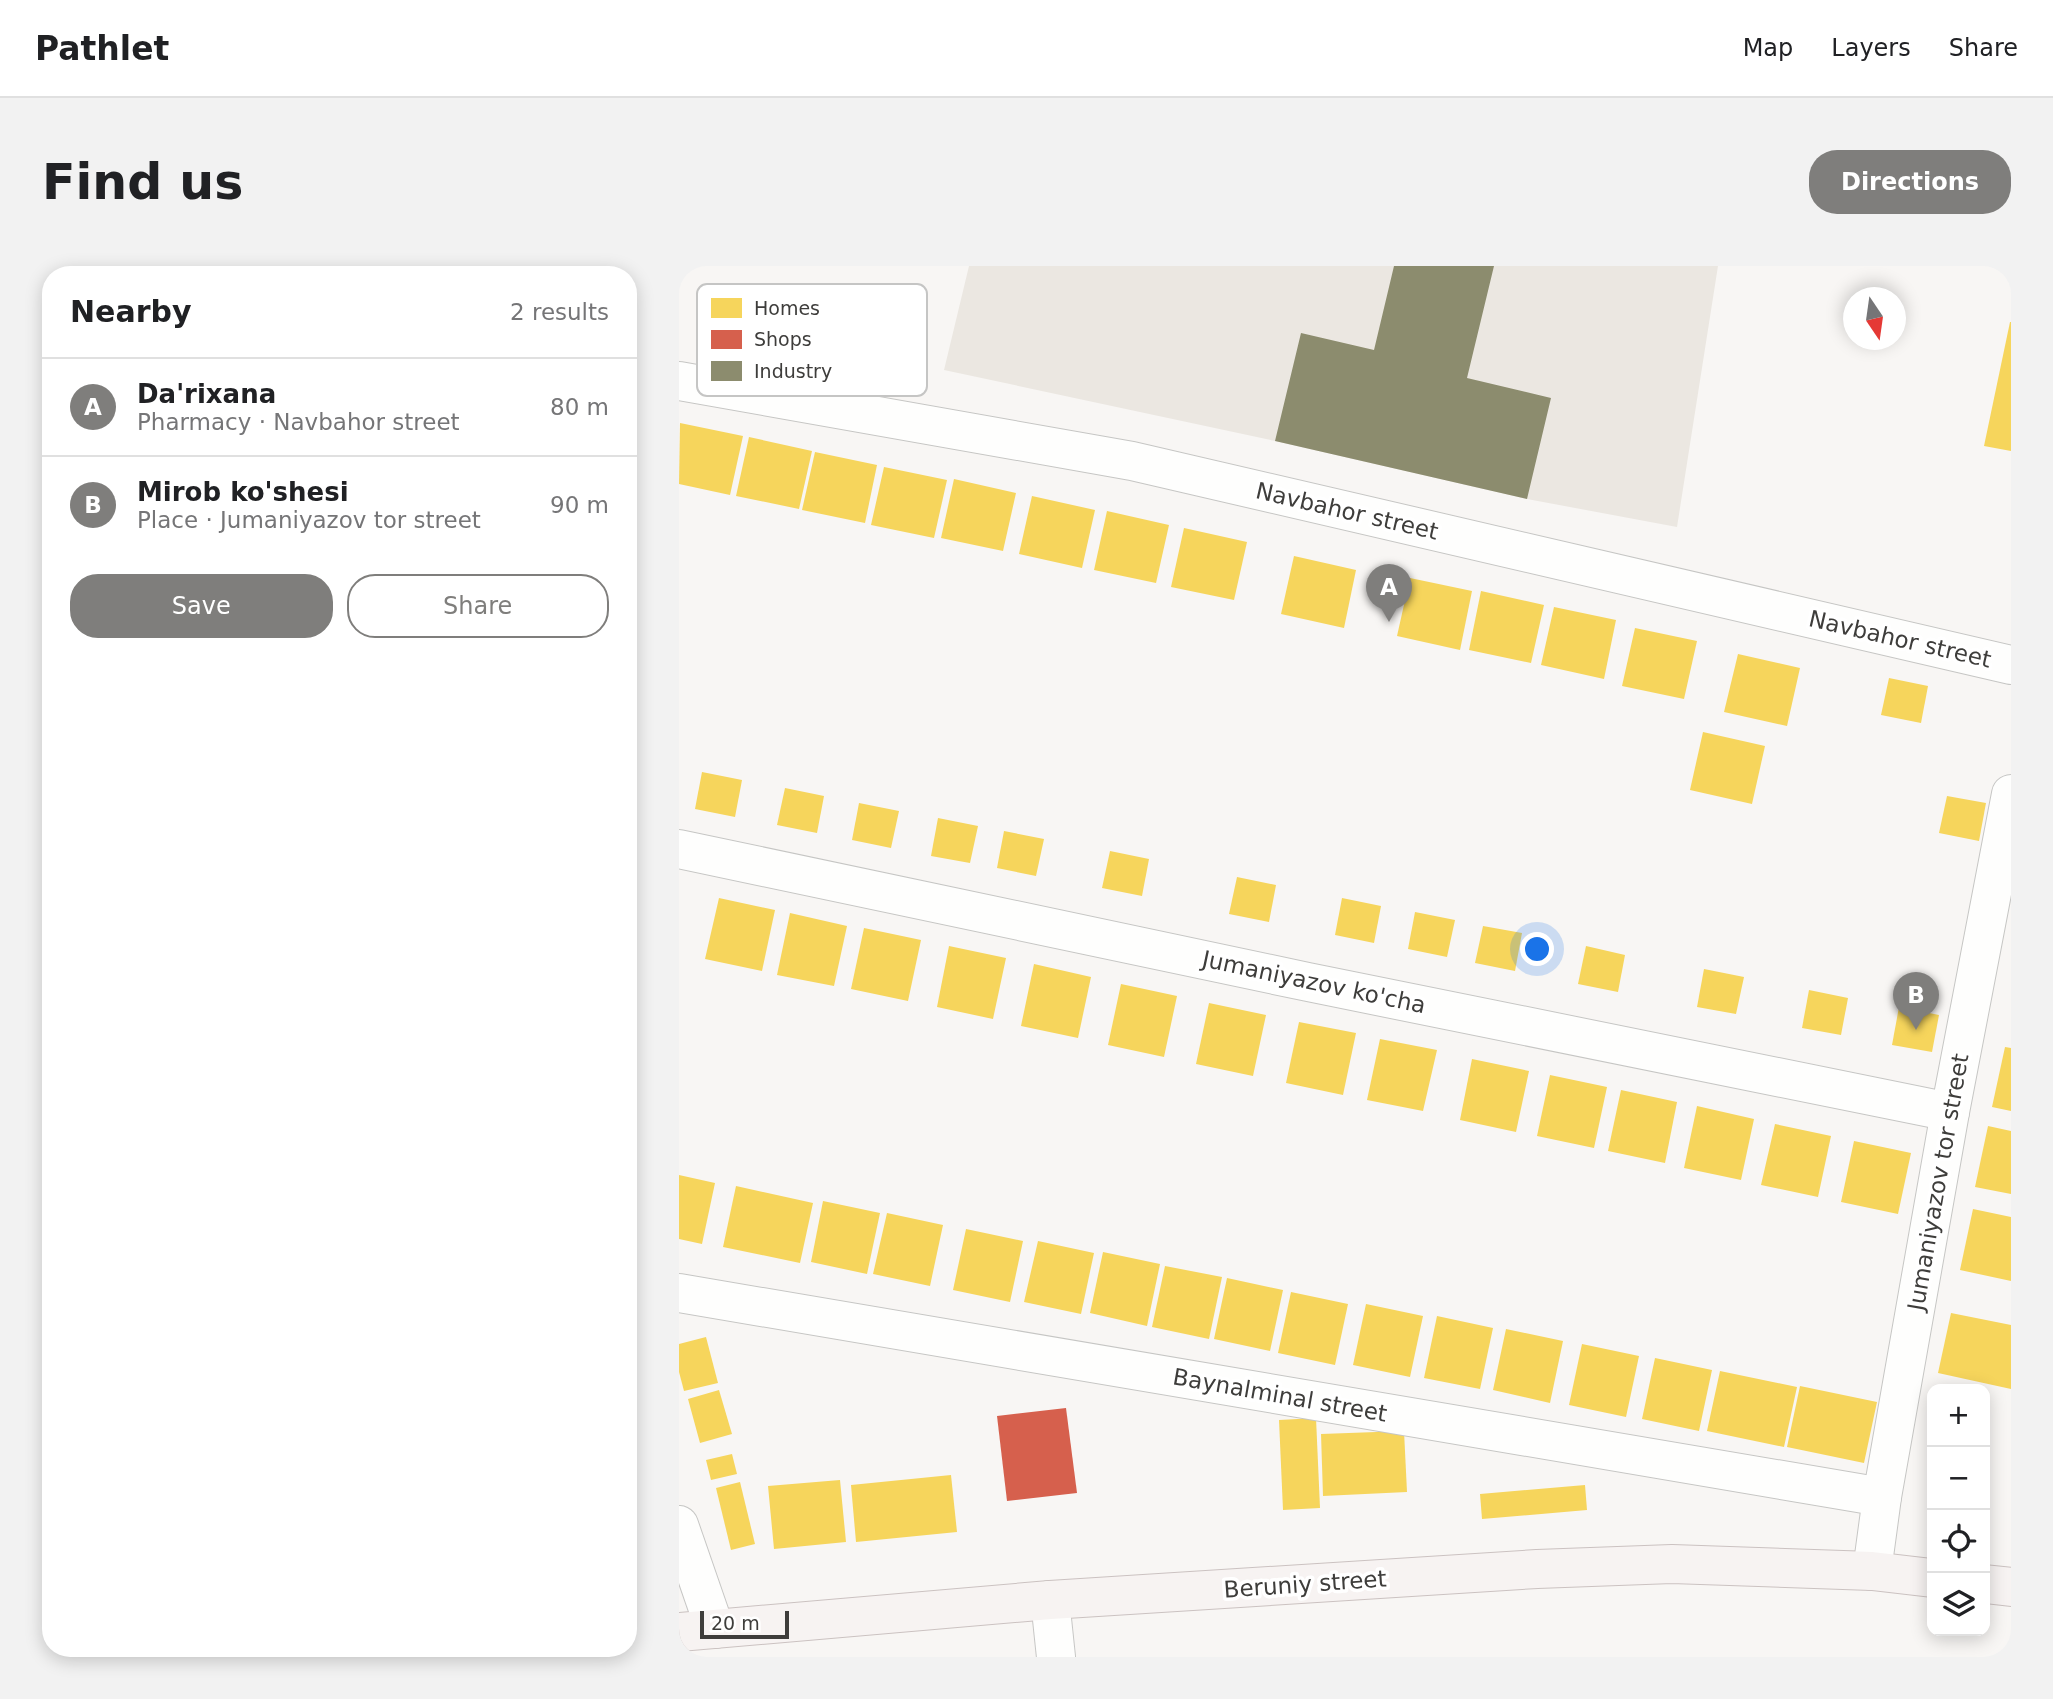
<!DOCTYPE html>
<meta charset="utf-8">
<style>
body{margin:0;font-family:"DejaVu Sans",sans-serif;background:#f2f2f2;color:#202124}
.controls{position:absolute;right:21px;bottom:21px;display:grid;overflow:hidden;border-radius:14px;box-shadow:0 4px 18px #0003}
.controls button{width:63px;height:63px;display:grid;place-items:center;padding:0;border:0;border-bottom:2px solid #e0e0e0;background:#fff;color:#202124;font:35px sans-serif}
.compass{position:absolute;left:1164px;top:21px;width:63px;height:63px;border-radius:50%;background:#fff;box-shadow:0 4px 18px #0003;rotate:167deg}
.scale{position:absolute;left:21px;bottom:18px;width:89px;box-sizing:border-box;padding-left:7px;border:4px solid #3e3d3b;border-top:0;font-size:19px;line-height:24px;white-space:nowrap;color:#3e3d3b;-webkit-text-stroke:5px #fff;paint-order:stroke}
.you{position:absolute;left:859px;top:684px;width:24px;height:24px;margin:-18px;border:5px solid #fff;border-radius:50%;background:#1a73e8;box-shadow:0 0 0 10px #1a73e833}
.badge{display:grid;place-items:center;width:46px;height:46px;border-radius:50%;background:#7f7e7c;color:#fff;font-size:23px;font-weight:700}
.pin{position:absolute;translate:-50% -58px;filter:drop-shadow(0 2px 4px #0008)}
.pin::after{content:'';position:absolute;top:37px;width:24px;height:21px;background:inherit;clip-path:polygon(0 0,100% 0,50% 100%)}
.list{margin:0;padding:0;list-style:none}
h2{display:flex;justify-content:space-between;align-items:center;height:91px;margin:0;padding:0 28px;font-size:30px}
h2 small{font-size:23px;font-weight:400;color:#757577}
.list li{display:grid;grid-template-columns:46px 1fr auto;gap:21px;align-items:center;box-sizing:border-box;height:98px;padding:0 28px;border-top:2px solid #e0e0e0}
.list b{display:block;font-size:26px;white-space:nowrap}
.list p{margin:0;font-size:23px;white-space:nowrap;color:#757577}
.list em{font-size:23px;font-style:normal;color:#757577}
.actions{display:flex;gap:14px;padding:21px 28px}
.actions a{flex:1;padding:16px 0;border:2px solid #7f7e7c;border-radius:28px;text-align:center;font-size:24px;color:#7f7e7c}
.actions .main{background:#7f7e7c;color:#fff}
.icon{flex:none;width:38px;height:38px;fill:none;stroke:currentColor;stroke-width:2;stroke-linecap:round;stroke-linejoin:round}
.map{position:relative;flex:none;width:1332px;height:1391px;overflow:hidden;border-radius:28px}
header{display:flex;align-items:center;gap:42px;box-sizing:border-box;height:98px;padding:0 35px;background:#fff;border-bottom:2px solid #e0e0e0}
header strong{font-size:33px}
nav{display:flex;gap:38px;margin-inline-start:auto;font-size:24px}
.intro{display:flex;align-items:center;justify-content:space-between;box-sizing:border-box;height:168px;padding:0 42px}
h1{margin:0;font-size:49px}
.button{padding:18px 32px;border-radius:28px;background:#7f7e7c;color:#fff;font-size:24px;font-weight:700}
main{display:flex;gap:42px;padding:0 42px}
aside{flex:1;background:#fff;border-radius:28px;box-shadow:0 4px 18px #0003}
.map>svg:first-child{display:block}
.built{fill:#ebe7e1}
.homes{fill:#f6d55c}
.shops{fill:#d6604d}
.industry{fill:#8c8c6e}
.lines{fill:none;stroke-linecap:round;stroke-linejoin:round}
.minor-casing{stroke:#c6c6c4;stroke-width:40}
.major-casing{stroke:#cbc2c1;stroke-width:40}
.minor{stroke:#fefefd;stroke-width:38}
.major{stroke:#f7f3f2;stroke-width:38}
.labels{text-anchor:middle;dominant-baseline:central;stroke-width:7;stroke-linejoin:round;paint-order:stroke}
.street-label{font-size:23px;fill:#3e3d3b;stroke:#fff}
.key{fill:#fff;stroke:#c5c5c4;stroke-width:2}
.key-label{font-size:19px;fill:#3e3d3b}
</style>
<header>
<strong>Pathlet</strong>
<nav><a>Map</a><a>Layers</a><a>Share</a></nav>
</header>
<div class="intro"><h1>Find us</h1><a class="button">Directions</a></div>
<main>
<aside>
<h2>Nearby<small>2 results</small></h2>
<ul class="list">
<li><span class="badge">A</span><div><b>Da'rixana</b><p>Pharmacy · Navbahor street</p></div><em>80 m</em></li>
<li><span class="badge">B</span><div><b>Mirob ko'shesi</b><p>Place · Jumaniyazov tor street</p></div><em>90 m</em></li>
</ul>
<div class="actions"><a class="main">Save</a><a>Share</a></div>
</aside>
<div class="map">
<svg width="1332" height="1391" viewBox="0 0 1332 1391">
<rect width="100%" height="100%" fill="#f8f6f4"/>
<!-- built -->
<polygon class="built" points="290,0 1039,0 998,261 848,233 596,175 265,104"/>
<!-- homes -->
<g class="homes">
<polygon points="1331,56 1332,56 1332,185 1305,180"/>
<polygon points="1,157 64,170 51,229 0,218"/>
<polygon points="70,171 133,185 120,243 57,230"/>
<polygon points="136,186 198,199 186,257 123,244"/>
<polygon points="205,201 268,214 255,272 192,259"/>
<polygon points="275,213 337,227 324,285 262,272"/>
<polygon points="353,230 416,244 403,302 340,288"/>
<polygon points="428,245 490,259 477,317 415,304"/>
<polygon points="505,262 568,276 555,334 492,321"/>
<polygon points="615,290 677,304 665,362 602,348"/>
<polygon points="731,312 793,325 781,384 718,370"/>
<polygon points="802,325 865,339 852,397 790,384"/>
<polygon points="875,341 937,354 925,413 862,399"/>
<polygon points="956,362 1018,375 1005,433 943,420"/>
<polygon points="1059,388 1121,402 1108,460 1045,446"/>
<polygon points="1210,412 1249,420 1242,457 1202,449"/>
<polygon points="1024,466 1086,480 1073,538 1011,524"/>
<polygon points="23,506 63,514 56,551 16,543"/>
<polygon points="106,522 145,530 138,567 98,559"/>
<polygon points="1268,530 1307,537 1300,575 1260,567"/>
<polygon points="180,537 220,545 212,582 173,574"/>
<polygon points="259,552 299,560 291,597 252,590"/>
<polygon points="325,565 365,573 357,610 318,602"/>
<polygon points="431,585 470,593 463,630 423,622"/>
<polygon points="558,611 597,619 590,656 550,648"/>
<polygon points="40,632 96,644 83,705 26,693"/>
<polygon points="663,632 702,640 695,677 656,669"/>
<polygon points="736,646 776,654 768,691 729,683"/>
<polygon points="111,647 168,660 155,720 98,709"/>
<polygon points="804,660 843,667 836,705 796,697"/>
<polygon points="185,662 242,674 229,735 172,723"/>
<polygon points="270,680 327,692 314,753 258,741"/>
<polygon points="907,680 946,689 939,726 899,718"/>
<polygon points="355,698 412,711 399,772 342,760"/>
<polygon points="1025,703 1065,711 1057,748 1018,741"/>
<polygon points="442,718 498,730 485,791 429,779"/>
<polygon points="1130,724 1169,732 1162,769 1123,762"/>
<polygon points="530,737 587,749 574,810 517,798"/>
<polygon points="1220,741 1260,749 1253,786 1213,779"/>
<polygon points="620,756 677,767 664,829 607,817"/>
<polygon points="701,773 758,784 744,845 688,834"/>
<polygon points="1326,781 1332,782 1332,845 1313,841"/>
<polygon points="793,793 850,805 837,866 781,854"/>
<polygon points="871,809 928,821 915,882 858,870"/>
<polygon points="942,824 998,836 986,897 929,885"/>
<polygon points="1018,840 1075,853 1062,914 1005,902"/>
<polygon points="1096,858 1152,870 1139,931 1082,919"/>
<polygon points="1309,860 1332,865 1332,928 1296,921"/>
<polygon points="1175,875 1232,887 1219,948 1162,936"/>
<polygon points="0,909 36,917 23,978 0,973"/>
<polygon points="57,920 134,937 121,997 44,981"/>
<polygon points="144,935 201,947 188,1008 132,996"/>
<polygon points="1294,943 1332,951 1332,1015 1281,1004"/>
<polygon points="208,947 264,959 251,1020 194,1008"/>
<polygon points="287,963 344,975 331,1036 274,1024"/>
<polygon points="359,975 415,987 402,1048 345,1036"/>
<polygon points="424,986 481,998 468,1060 411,1047"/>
<polygon points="486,1000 543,1011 530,1073 473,1061"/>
<polygon points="548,1012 604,1024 591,1085 535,1073"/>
<polygon points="612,1026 669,1038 656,1099 599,1087"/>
<polygon points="687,1038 744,1050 731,1111 674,1099"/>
<polygon points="1272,1047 1332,1059 1332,1123 1259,1107"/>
<polygon points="758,1050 814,1062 801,1123 745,1112"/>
<polygon points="827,1063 884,1075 871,1137 814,1124"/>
<polygon points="27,1071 39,1117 5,1125 0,1106 0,1078"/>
<polygon points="903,1078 960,1090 947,1151 890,1139"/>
<polygon points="976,1092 1033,1104 1020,1165 963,1153"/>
<polygon points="1041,1105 1118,1121 1105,1181 1028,1165"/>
<polygon points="1121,1120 1198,1136 1185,1197 1108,1181"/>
<polygon points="40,1124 53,1168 21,1177 9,1133"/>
<polygon points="637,1152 641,1242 604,1244 600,1154"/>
<polygon points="725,1165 728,1226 644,1230 642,1168"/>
<polygon points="53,1188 58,1208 32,1214 27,1194"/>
<polygon points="272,1209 278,1266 177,1276 172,1219"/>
<polygon points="161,1214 167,1276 95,1283 89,1220"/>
<polygon points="61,1216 76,1278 52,1284 37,1222"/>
<polygon points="906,1219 908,1244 803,1253 801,1228"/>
</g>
<!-- shops -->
<polygon class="shops" points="387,1142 398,1227 328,1235 318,1150"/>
<!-- industry -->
<polygon class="industry" points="715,0 815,0 788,112 872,132 848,233 596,175 622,67 695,84"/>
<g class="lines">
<defs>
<g id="minor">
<polyline points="0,115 453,195 1332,399"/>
<polyline points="0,583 629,716 1271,846"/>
<polyline points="0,1027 1203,1231"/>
<polyline points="0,1259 36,1363"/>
<polyline points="1193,1305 1203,1231 1271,846 1332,528"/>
<polyline points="371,1334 377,1391"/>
</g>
<g id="major">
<polyline points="1306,1318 1332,1321"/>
<polyline points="0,1366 371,1334 858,1303 993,1298 1193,1305 1253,1312"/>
</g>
</defs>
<!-- minor casing -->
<use href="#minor" class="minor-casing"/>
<!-- major casing -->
<use href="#major" class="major-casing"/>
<!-- minor -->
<use href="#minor" class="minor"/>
<!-- major -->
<use href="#major" class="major"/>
</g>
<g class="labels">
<!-- street labels -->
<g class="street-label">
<text transform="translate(668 245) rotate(13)">Navbahor street</text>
<text transform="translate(1221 373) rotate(13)">Navbahor street</text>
<text transform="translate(635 716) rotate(12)">Jumaniyazov ko'cha</text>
<text transform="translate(1259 916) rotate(-80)">Jumaniyazov tor street</text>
<text transform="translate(601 1129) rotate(10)">Baynalminal street</text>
<text transform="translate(626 1318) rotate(-4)">Beruniy street</text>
</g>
</g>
<!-- legend -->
<rect x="18" y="18" width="230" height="112" rx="10" class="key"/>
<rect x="32" y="32" width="31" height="20" fill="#f6d55c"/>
<rect x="32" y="64" width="31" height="19" fill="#d6604d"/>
<rect x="32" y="95" width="31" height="20" fill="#8c8c6e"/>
<g class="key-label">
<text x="75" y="49">Homes</text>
<text x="75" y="80">Shops</text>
<text x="75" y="112">Industry</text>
</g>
</svg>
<div class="controls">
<button>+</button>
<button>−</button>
<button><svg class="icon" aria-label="locate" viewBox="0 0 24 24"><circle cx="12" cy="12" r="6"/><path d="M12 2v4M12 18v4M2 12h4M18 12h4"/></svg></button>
<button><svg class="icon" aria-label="layers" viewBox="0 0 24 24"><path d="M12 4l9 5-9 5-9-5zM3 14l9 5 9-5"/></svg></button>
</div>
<svg class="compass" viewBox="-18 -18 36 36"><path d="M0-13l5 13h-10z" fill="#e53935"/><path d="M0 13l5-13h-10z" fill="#757577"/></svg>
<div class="scale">20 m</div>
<div class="you"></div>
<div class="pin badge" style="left:710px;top:356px">A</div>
<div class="pin badge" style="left:1237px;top:764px">B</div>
</div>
</main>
